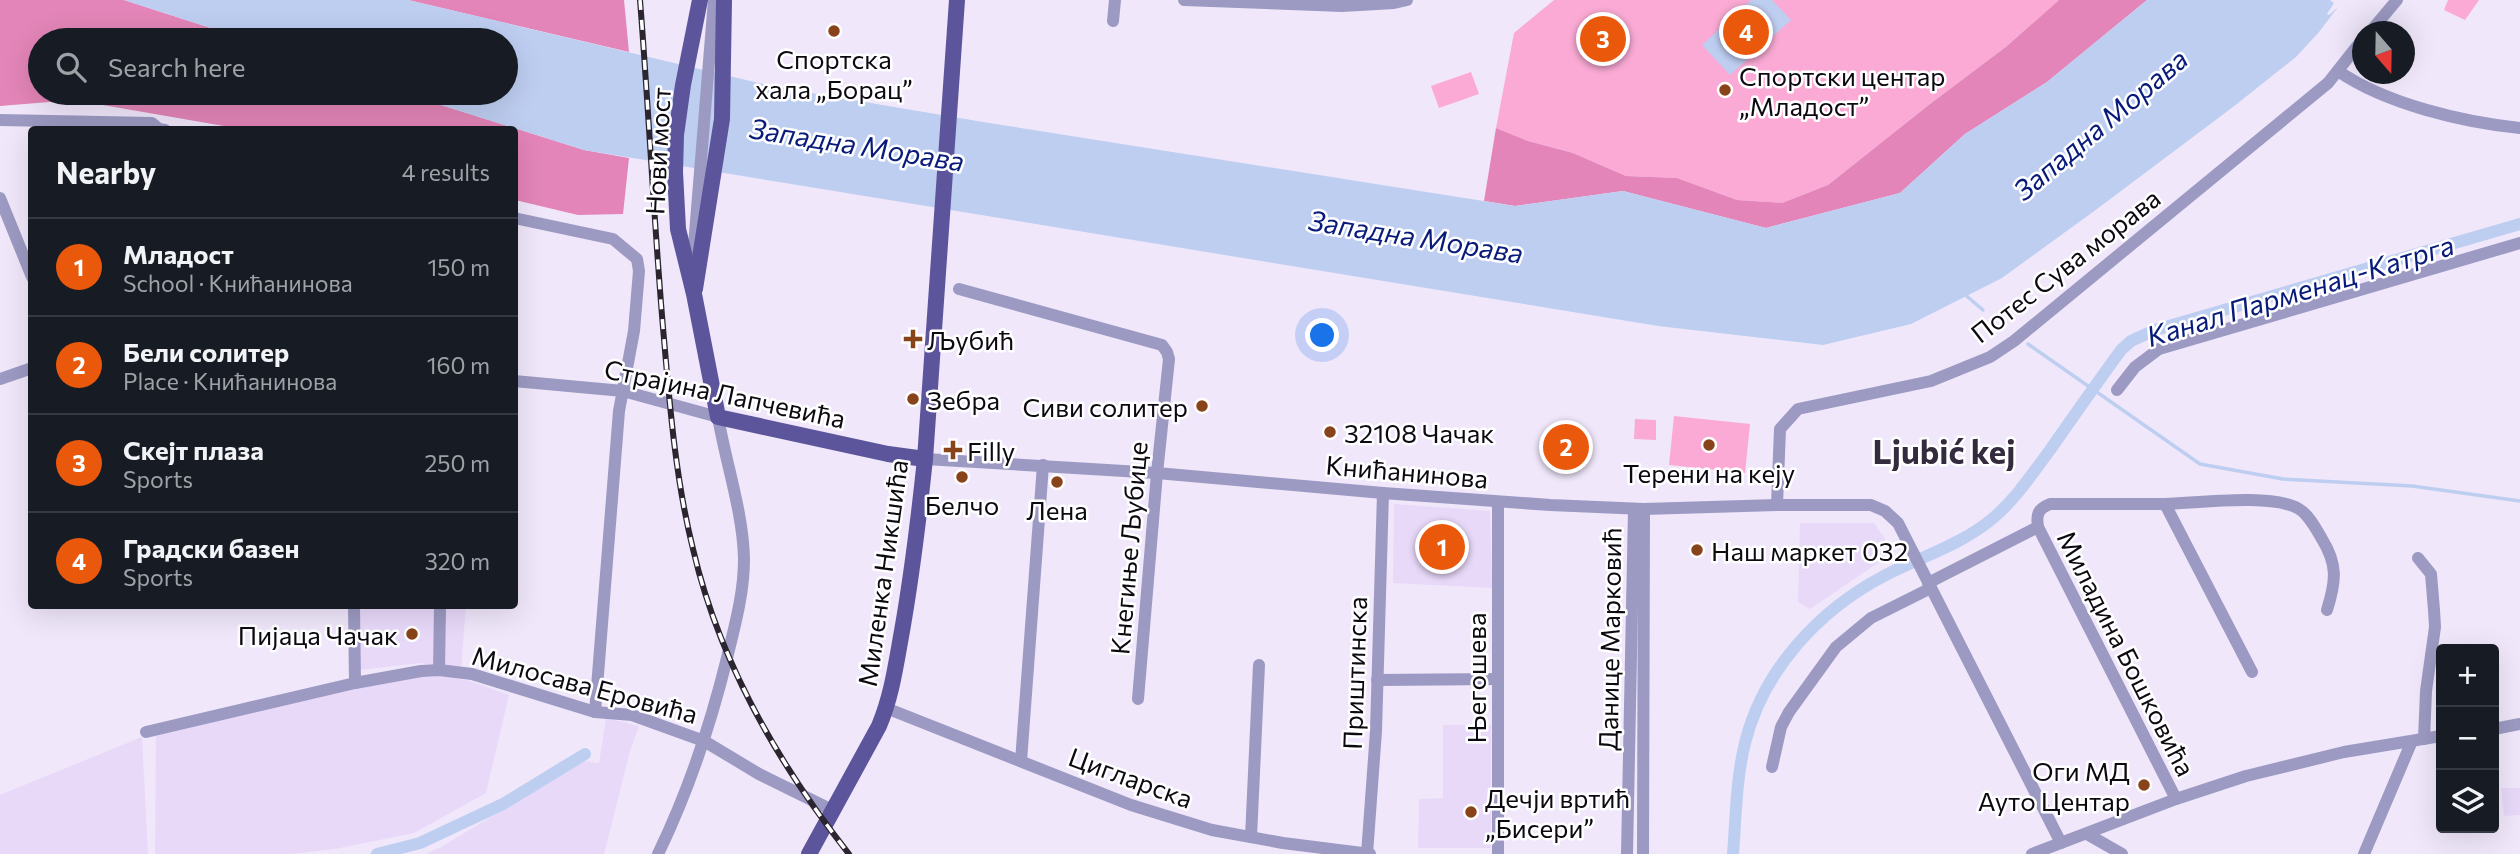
<!DOCTYPE html>
<meta charset="utf-8">
<style>
body{margin:0;font-family:Commissioner,sans-serif;background:#242831;color:#f1f3f6}
.controls{position:absolute;right:21px;bottom:21px;display:grid;overflow:hidden;border-radius:7px;box-shadow:0 7px 28px #0002}
.controls button{width:63px;height:63px;display:grid;place-items:center;padding:0;border:0;border-bottom:2px solid #363941;background:#171b24;color:#f1f3f6;font:35px sans-serif}
.compass{position:absolute;left:2352px;top:21px;width:63px;height:63px;border-radius:50%;background:#171b24;box-shadow:0 7px 28px #0002;rotate:160deg}
.you{position:absolute;left:1323px;top:336px;width:24px;height:24px;margin:-18px;border:5px solid #fff;border-radius:50%;background:#1a73e8;box-shadow:0 0 0 10px #1a73e833}
.badge{display:grid;place-items:center;width:46px;height:46px;border-radius:50%;background:#ea580c;color:#fff;font-size:23px;font-weight:700}
.pin{position:absolute;translate:-50% -50%;border:4px solid #fff;box-shadow:0 2px 7px #0006}
.list{margin:0;padding:0;list-style:none}
h2{display:flex;justify-content:space-between;align-items:center;height:91px;margin:0;padding:0 28px;font-size:30px}
h2 small{font-size:23px;font-weight:400;color:#9ea1a6}
.list li{display:grid;grid-template-columns:46px 1fr auto;gap:21px;align-items:center;box-sizing:border-box;height:98px;padding:0 28px;border-top:2px solid #363941}
.list b{display:block;font-size:26px;white-space:nowrap}
.list p{margin:0;font-size:23px;white-space:nowrap;color:#9ea1a6}
.list em{font-size:23px;font-style:normal;color:#9ea1a6}
.icon{flex:none;width:38px;height:38px;fill:none;stroke:currentColor;stroke-width:2;stroke-linecap:round;stroke-linejoin:round}
.map{position:relative;flex:none;width:2520px;height:854px;overflow:hidden}
.search{position:absolute;background:#171b24;box-shadow:0 7px 28px #0002;left:28px;top:28px;width:490px;height:77px;display:flex;align-items:center;gap:18px;box-sizing:border-box;padding:0 24px;border-radius:38px;color:#9ea1a6;font-size:26px}
.panel{position:absolute;background:#171b24;box-shadow:0 7px 28px #0002;left:28px;top:126px;width:490px;height:483px;border-radius:7px}
.map>svg:first-child{display:block}
.built{fill:#e8d9f9}
.green{fill:#faaad4}
.forest{fill:#e385b8}
.water{fill:#becef1}
.lines{fill:none;stroke-linecap:round;stroke-linejoin:round}
.stream{stroke:#becef1;stroke-width:3.5}
.canal{stroke:#becef1;stroke-width:12}
.minor{stroke:#9c9ac2;stroke-width:12}
.major{stroke:#5c559b;stroke-width:16}
.rail-casing{stroke:#2a252f;stroke-width:6}
.rail{stroke:#fff;stroke-width:3.5;stroke-dasharray:10;stroke-linecap:butt}
.poi-dot{fill:#88431a;stroke:#fff;stroke-width:2.5}
.labels{text-anchor:middle;dominant-baseline:central;stroke-width:5;stroke-linejoin:round;paint-order:stroke}
.poi-label{font-size:26px;fill:#0d0911;stroke:#fff;text-anchor:start}
.street-label{font-size:26px;fill:#0d0911;stroke:#fff}
.water-label{font-size:28px;font-style:italic;fill:#081b7a;stroke:#fff}
.district-label{font-size:33px;font-weight:bold;fill:#352b3f;stroke:#fff}
</style>
<div class="map">
<svg width="2520" height="854" viewBox="0 0 2520 854">
<rect width="100%" height="100%" fill="#f0e7fb"/>
<!-- built -->
<g class="built">
<polygon points="1394,504 1490,511 1492,588 1393,583"/>
<polygon points="1800,523 1874,523 1894,552 1810,609 1798,602"/>
<polygon points="360,606 466,606 461,668 420,663 360,670"/>
<polygon points="429,673 470,681 509,695 486,793 414,833 335,849 291,854 155,854 156,736 352,688"/>
<polygon points="606,718 639,726 630,751 604,854 426,854 443,846 583,761 599,763"/>
<polygon points="1443,725 1491,725 1491,848 1418,848 1419,799 1443,798"/>
<polygon points="142,737 148,854 0,854 0,795"/>
<polygon points="2501,788 2520,788 2520,815 2504,816"/>
</g>
<!-- green -->
<g class="green">
<polygon points="1554,0 2059,0 2007,46 1930,104 1828,185 1782,203 1737,200 1677,178 1626,176 1573,153 1528,141 1496,128 1514,33"/>
<polygon points="2448,0 2479,0 2465,20 2444,10"/>
<polygon points="1471,72 1479,94 1439,108 1431,86"/>
<polygon points="1674,416 1750,424 1745,473 1669,465"/>
<polygon points="1635,419 1656,420 1656,440 1634,439"/>
</g>
<!-- forest -->
<g class="forest">
<polygon points="0,0 124,0 248,40 40,40 40,93 403,93 584,150 629,158 623,214 578,215 515,200 514,130 247,130 74,100 0,106"/>
<polygon points="408,0 624,0 629,52"/>
<polygon points="2059,0 2147,0 2047,82 1965,134 1900,193 1766,228 1623,191 1515,206 1484,201 1496,128 1528,141 1573,153 1626,176 1677,178 1737,200 1782,203 1828,185 1930,104 2007,46"/>
</g>
<!-- water -->
<g class="water">
<polygon points="124,0 408,0 776,87 983,122 1515,206 1623,191 1766,228 1900,193 1965,134 2047,82 2147,0 2330,0 2334,3 2327,14 2329,15 2338,7 2319,32 2296,57 2233,107 2097,209 2002,278 1911,324 1823,345 1658,326 584,150 403,93 506,93 506,40 248,40"/>
<polygon points="1751,0 1772,0 1791,20 1730,75 1702,45"/>
</g>
<g class="lines">
<!-- stream -->
<g class="stream">
<polyline points="1963,293 1983,310"/>
<polyline points="2028,344 2200,464 2283,479 2412,486 2520,501"/>
</g>
<!-- canal -->
<g class="canal">
<polyline points="377,854 420,843 503,804 585,754"/>
<path d="M1733,854C1736,817 1736,779 1745,743C1763,670 1819,610 1884,576C1920,557 1961,545 1992,519C2015,500 2032,474 2050,450C2073,417 2097,383 2121,350L2131,341L2155,330L2520,224"/>
</g>
<!-- minor -->
<g class="minor">
<polyline points="1184,0 1342,6 1394,3 1407,0"/>
<polyline points="1113,21 1115,0"/>
<polyline points="2370,32 2397,0"/>
<path d="M2338,71C2386,104 2462,122 2520,128"/>
<polyline points="0,120 152,123 159,129 165,130"/>
<polyline points="0,198 32,277"/>
<polyline points="514,218 613,239 637,259 639,271 634,331 619,411 595,712"/>
<polyline points="693,258 714,0"/>
<polyline points="959,289 1162,345 1167,352 1169,359 1157,473 1138,699"/>
<polyline points="0,379 32,368"/>
<path d="M514,381L623,391L718,417C726,464 743,512 744,559C744,593 735,625 727,658C710,727 689,790 658,854"/>
<polyline points="2117,390 2135,367 2159,349 2520,243"/>
<polyline points="925,459 1157,473 1383,493 1550,505 1644,509 1777,505 1871,505 1885,511 1898,523 2061,843"/>
<path d="M2165,504C2197,503 2273,493 2299,509C2309,515 2316,529 2322,539C2338,565 2336,581 2327,610"/>
<polyline points="1777,505 1780,429 1798,409 1931,381 1990,357 2014,341 2328,83 2362,40"/>
<polyline points="2038,527 2176,799"/>
<polyline points="2418,558 2431,574 2434,610 2435,627 2426,691 2424,739"/>
<path d="M1928,583L2038,527C2036,514 2038,509 2050,504H2165L2252,672"/>
<polyline points="354,606 355,683"/>
<polyline points="439,670 440,606"/>
<polyline points="1377,680 1498,679"/>
<polyline points="886,708 1131,805 1212,830 1283,843 1370,854"/>
<polyline points="2494,729 2520,724"/>
<polyline points="146,732 355,683 421,671 439,670 472,674 595,712 632,715 704,741 759,774 832,810"/>
<polyline points="1021,761 1043,465"/>
<polyline points="1772,767 1781,727 1789,712 1836,647 1871,618 1931,588"/>
<polyline points="2087,834 2122,854"/>
<polyline points="1251,837 1259,665"/>
<polyline points="1367,854 1376,731 1383,493"/>
<polyline points="1498,854 1498,502"/>
<polyline points="1627,854 1634,509"/>
<polyline points="1643,854 1644,509"/>
<polyline points="2032,854 2176,799 2246,776 2344,752 2441,736"/>
<polyline points="2364,854 2412,741"/>
</g>
<!-- major -->
<g class="major">
<polyline points="700,0 683,85 676,135 675,172 678,229 694,294 718,417 888,454 925,459"/>
<polyline points="695,289 722,119 724,0"/>
<path d="M809,854L879,726C892,695 896,664 902,631C912,574 919,516 925,459L957,0"/>
</g>
<defs>
<path id="rail" d="M640,0C649,113 654,226 664,339C670,409 676,481 693,549C719,661 779,765 849,854"/>
</defs>
<!-- rail casing -->
<use href="#rail" class="rail-casing"/>
<!-- rail -->
<use href="#rail" class="rail"/>
</g>
<!-- markers -->
<g class="poi-dot">
<circle cx="834" cy="31" r="7"/>
<circle cx="1725" cy="90" r="7"/>
<path d="M909.5 328.5h7v7h7v7h-7v7h-7v-7h-7v-7h7z"/>
<circle cx="913" cy="399" r="7"/>
<circle cx="1202" cy="406" r="7"/>
<circle cx="1330" cy="432" r="7"/>
<circle cx="1709" cy="445" r="7"/>
<path d="M949.5 439.5h7v7h7v7h-7v7h-7v-7h-7v-7h7z"/>
<circle cx="962" cy="477" r="7"/>
<circle cx="1057" cy="482" r="7"/>
<circle cx="1697" cy="550" r="7"/>
<circle cx="412" cy="634" r="7"/>
<circle cx="2144" cy="785" r="7"/>
<circle cx="1471" cy="812" r="7"/>
</g>
<g class="labels">
<!-- poi labels -->
<g class="poi-label">
<text x="834" y="58" text-anchor="middle">Спортска<tspan x="834" dy="30">хала „Борац”</tspan></text>
<text x="1739" y="75">Спортски центар<tspan x="1739" dy="30">„Младост”</tspan></text>
<text x="927" y="339">Љубић</text>
<text x="927" y="399">Зебра</text>
<text x="1188" y="406" text-anchor="end">Сиви солитер</text>
<text x="1344" y="432">32108 Чачак</text>
<text x="967" y="450">Filly</text>
<text x="1709" y="472" text-anchor="middle">Терени на кеју</text>
<text x="962" y="504" text-anchor="middle">Белчо</text>
<text x="1057" y="509" text-anchor="middle">Лена</text>
<text x="1711" y="550">Наш маркет 032</text>
<text x="398" y="634" text-anchor="end">Пијаца Чачак</text>
<text x="2130" y="770" text-anchor="end">Оги МД<tspan x="2130" dy="30">Ауто Центар</tspan></text>
<text x="1485" y="797">Дечји вртић<tspan x="1485" dy="30">„Бисери”</tspan></text>
</g>
<!-- street labels -->
<g class="street-label">
<text transform="translate(657 151) rotate(-87)">Нови мост</text>
<text transform="translate(2065 265) rotate(-38)">Потес Сува морава</text>
<text transform="translate(725 393) rotate(12)">Страјина Лапчевића</text>
<text transform="translate(1407 471) rotate(5)">Книћанинова</text>
<text transform="translate(1128 548) rotate(-85)">Кнегиње Љубице</text>
<text transform="translate(882 573) rotate(-82)">Миленка Никшића</text>
<text transform="translate(1609 639) rotate(-89)">Данице Марковић</text>
<text transform="translate(2127 653) rotate(63)">Миладина Бошковића</text>
<text transform="translate(1354 673) rotate(-88)">Приштинска</text>
<text transform="translate(1475 678) rotate(-90)">Његошева</text>
<text transform="translate(585 684) rotate(15)">Милосава Еровића</text>
<text transform="translate(1131 777) rotate(20)">Цигларска</text>
</g>
<!-- water labels -->
<g class="water-label">
<text transform="translate(2100 124) rotate(-40)">Западна Морава</text>
<text transform="translate(857 144) rotate(9)">Западна Морава</text>
<text transform="translate(1416 236) rotate(9)">Западна Морава</text>
<text transform="translate(2300 290) rotate(-17)">Канал Парменац-Катрга</text>
</g>
<!-- district labels -->
<g class="district-label">
<text x="1944" y="450">Ljubić kej</text>
</g>
</g>
</svg>
<div class="controls">
<button>+</button>
<button>−</button>
<button><svg class="icon" aria-label="layers" viewBox="0 0 24 24"><path d="M12 4l9 5-9 5-9-5zM3 14l9 5 9-5"/></svg></button>
</div>
<svg class="compass" viewBox="-18 -18 36 36"><path d="M0-13l5 13h-10z" fill="#e53935"/><path d="M0 13l5-13h-10z" fill="#9ea1a6"/></svg>
<div class="you"></div>
<div class="pin badge" style="left:1442px;top:547px">1</div>
<div class="pin badge" style="left:1566px;top:447px">2</div>
<div class="pin badge" style="left:1603px;top:39px">3</div>
<div class="pin badge" style="left:1746px;top:32px">4</div>
<div class="search"><svg class="icon" aria-label="search" viewBox="0 0 24 24"><circle cx="10" cy="10" r="6"/><path d="M15 15l6 6"/></svg>Search here</div>
<section class="panel">
<h2>Nearby<small>4 results</small></h2>
<ul class="list">
<li><span class="badge">1</span><div><b>Младост</b><p>School · Книћанинова</p></div><em>150 m</em></li>
<li><span class="badge">2</span><div><b>Бели солитер</b><p>Place · Книћанинова</p></div><em>160 m</em></li>
<li><span class="badge">3</span><div><b>Скејт плаза</b><p>Sports</p></div><em>250 m</em></li>
<li><span class="badge">4</span><div><b>Градски базен</b><p>Sports</p></div><em>320 m</em></li>
</ul>
</section>
</div>
